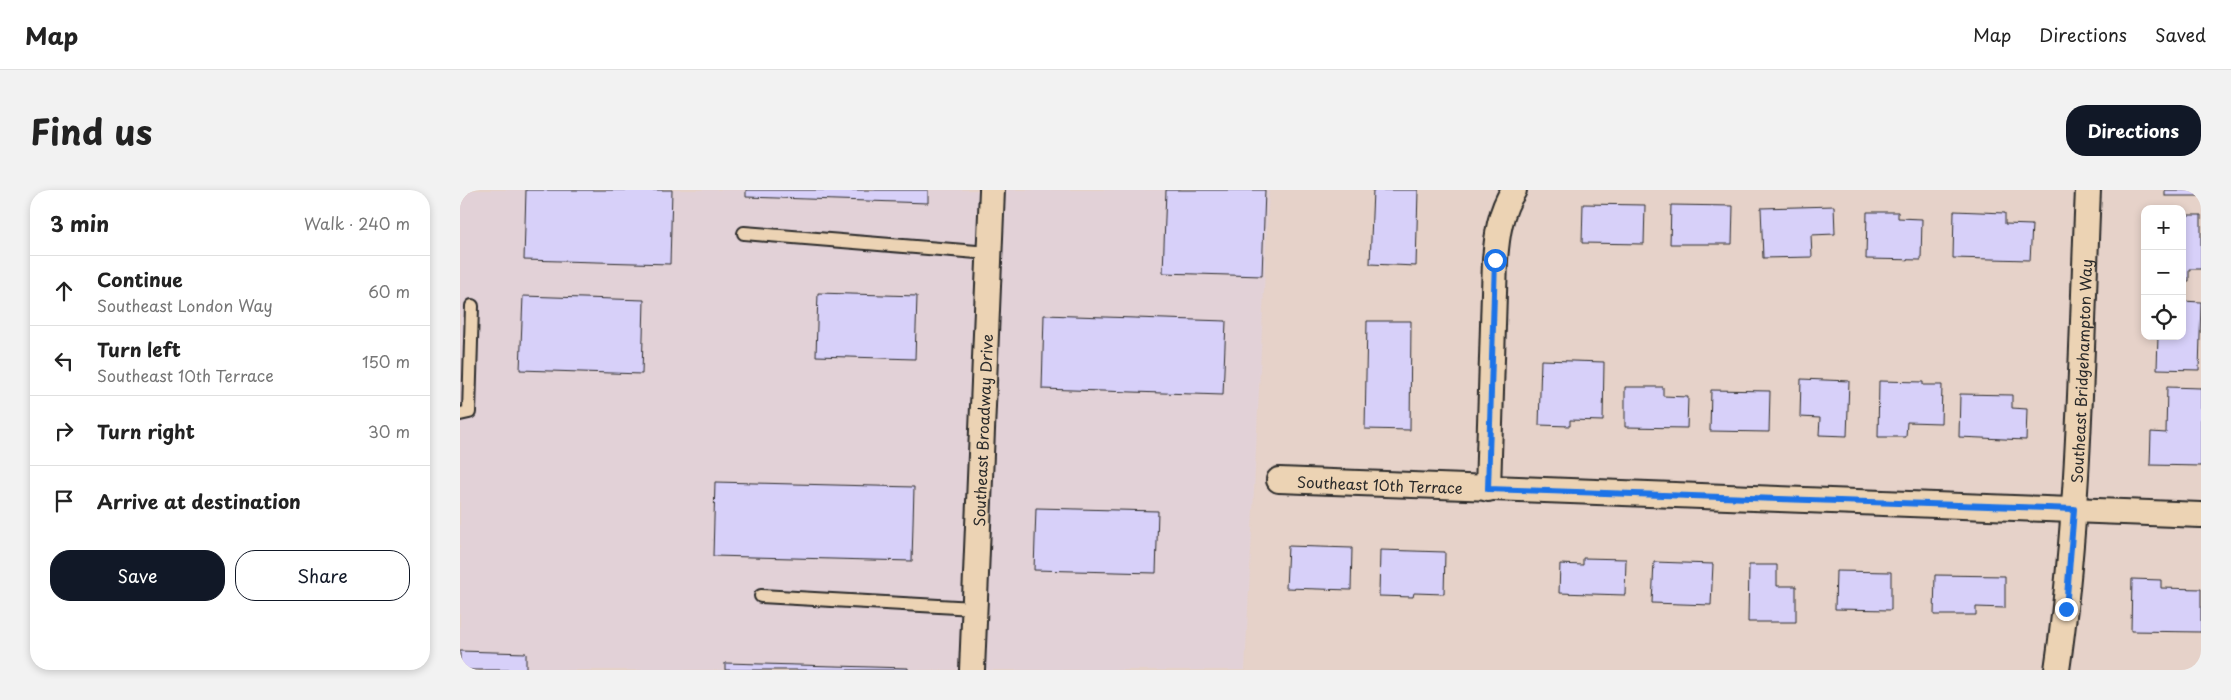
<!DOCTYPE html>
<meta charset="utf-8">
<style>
body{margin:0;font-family:"Playpen Sans",sans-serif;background:#f2f2f2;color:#222}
.controls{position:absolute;right:15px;top:15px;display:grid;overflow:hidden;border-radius:10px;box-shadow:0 2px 8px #0003}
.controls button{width:45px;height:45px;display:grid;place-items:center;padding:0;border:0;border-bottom:1px solid #e0e0e0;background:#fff;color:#222;font:25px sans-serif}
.stop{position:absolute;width:15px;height:15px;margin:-11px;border:4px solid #1a73e8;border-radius:50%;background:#fff}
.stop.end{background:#1a73e8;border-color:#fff;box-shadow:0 1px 5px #0008}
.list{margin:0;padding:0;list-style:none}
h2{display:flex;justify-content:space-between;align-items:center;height:65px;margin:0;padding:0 20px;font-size:21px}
h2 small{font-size:16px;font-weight:400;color:#767676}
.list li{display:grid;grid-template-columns:32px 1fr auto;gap:15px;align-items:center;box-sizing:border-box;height:70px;padding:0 20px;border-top:1px solid #e0e0e0}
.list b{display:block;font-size:19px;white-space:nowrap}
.list p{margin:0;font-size:16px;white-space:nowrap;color:#767676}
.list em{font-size:16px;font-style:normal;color:#767676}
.actions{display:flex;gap:10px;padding:15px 20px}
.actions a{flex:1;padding:11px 0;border:1px solid #111827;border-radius:20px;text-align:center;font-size:18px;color:#111827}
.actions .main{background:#111827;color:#fff}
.icon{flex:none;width:28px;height:28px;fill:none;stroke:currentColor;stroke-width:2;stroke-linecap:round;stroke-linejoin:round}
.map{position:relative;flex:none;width:1741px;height:480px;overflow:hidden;border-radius:20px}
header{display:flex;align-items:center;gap:30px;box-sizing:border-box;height:70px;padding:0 25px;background:#fff;border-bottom:1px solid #e0e0e0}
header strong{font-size:24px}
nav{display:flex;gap:28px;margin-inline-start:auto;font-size:18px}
.intro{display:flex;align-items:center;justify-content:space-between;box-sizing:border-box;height:120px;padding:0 30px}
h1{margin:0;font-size:35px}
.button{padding:12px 22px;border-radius:20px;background:#111827;color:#fff;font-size:18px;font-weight:700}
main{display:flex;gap:30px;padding:0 30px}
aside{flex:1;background:#fff;border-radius:20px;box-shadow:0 2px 8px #0003}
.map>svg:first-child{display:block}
.built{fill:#e2d1d7}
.building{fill:#d7d0f9;stroke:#2b2b2b}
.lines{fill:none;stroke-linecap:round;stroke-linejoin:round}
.service-casing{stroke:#2b2b2b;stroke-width:16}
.minor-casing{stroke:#2b2b2b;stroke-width:28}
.service{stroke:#ecd3b4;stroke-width:12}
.minor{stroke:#ecd3b4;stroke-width:24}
.route{stroke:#1a73e8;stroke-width:6}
.labels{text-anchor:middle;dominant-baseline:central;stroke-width:4;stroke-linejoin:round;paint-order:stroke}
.street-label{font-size:15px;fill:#2b2b2b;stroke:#ecd3b4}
</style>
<header>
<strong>Map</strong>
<nav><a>Map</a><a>Directions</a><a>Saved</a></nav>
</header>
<div class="intro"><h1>Find us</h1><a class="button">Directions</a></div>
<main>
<aside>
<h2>3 min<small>Walk · 240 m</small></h2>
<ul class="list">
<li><svg class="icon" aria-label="ahead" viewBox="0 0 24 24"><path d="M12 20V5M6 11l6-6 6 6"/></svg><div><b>Continue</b><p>Southeast London Way</p></div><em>60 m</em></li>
<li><svg class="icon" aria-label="left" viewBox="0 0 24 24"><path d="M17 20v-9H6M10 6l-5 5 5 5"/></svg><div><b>Turn left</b><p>Southeast 10th Terrace</p></div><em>150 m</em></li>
<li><svg class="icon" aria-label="right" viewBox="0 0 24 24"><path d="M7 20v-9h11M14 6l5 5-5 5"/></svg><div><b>Turn right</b></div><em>30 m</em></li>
<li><svg class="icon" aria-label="arrive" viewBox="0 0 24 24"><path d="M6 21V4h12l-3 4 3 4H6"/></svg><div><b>Arrive at destination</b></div></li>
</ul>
<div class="actions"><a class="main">Save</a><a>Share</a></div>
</aside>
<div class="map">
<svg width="1741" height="480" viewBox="0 0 1741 480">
<rect width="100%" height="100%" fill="#e6d2c9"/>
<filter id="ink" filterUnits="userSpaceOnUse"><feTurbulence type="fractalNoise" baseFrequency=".02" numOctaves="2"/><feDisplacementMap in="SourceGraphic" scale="10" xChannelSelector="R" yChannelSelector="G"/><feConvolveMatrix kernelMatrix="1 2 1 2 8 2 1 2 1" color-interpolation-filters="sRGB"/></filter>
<g filter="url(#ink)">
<!-- built -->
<polygon class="built" points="0,0 809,0 785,480 0,480"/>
<!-- building -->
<g class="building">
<polygon points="66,0 212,0 210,74 64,70"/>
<polygon points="286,0 468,0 468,13 286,7"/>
<polygon points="706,0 805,0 802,86 703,83"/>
<polygon points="913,0 958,0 956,76 910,74"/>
<rect x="1705" y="0" width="36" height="6"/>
<polygon points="1123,14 1185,15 1184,54 1122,53"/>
<polygon points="1211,15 1273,16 1272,54 1210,54"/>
<polygon points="1374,16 1375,44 1351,45 1352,67 1303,68 1301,18"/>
<polygon points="1494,21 1545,23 1545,34 1572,35 1570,70 1493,68"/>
<polygon points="1407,22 1438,22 1438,28 1462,29 1461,70 1406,69"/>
<polygon points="1722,25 1741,25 1741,79 1729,79 1729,91 1722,91"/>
<polygon points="358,103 457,106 455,169 356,166"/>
<polygon points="63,106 184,110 182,184 60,180"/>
<polygon points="1722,111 1741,112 1739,180 1697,179 1698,146 1722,146"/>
<polygon points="584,125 766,131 763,205 582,199"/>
<polygon points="907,131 951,131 950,240 905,239"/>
<polygon points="1081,170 1144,172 1143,231 1110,230 1110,236 1079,235"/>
<polygon points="1341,189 1389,191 1387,246 1359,245 1360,228 1340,227"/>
<polygon points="1419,191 1463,192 1463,195 1482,195 1481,233 1447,232 1446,247 1418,247"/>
<polygon points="1165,197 1203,197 1203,206 1228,207 1227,238 1165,237"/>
<polygon points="1707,197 1741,198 1741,276 1690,275 1691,242 1706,243"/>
<polygon points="1251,200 1310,201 1309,242 1250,241"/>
<polygon points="1500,204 1552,205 1552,218 1567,219 1566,250 1499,247"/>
<polygon points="255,292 454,297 452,371 253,366"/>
<polygon points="576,318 698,321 696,383 574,380"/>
<polygon points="828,356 892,358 891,400 826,398"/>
<polygon points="920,360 985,362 984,404 954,403 953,407 919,406"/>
<polygon points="1123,368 1166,369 1165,405 1099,403 1100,374 1123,375"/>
<polygon points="1194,372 1253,374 1251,415 1192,413"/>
<polygon points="1289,375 1317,375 1317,396 1336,396 1336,432 1288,432"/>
<polygon points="1376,381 1431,382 1431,420 1375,419"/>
<polygon points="1475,385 1545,386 1545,418 1516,417 1516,425 1474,425"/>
<polygon points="1672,389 1701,390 1701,398 1741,399 1741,442 1671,441"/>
<polygon points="0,461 66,463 66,480 0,480"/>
<polygon points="265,473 448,478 448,480 265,480"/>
</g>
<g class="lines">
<defs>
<g id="service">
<polyline points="284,43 529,63"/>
<polyline points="0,224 9,222 12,116"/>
<polyline points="301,406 514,418"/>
</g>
<g id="minor">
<path id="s1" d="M819,290L1741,325"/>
<path d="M1028,299L1035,70C1037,45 1040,21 1054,0"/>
<path id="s2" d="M512,480L532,0"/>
<path id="s3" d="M1597,480C1620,321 1621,160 1628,0"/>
</g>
</defs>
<!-- service casing -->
<use href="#service" class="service-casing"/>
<!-- minor casing -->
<use href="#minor" class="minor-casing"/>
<!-- service -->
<use href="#service" class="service"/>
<!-- minor -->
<use href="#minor" class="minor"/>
</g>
</g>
<g class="lines" filter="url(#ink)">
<!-- route -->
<polyline class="route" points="1035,70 1028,299 1614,319 1606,419"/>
</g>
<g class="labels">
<!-- street labels -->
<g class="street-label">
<text stroke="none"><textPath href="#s3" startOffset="300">Southeast Bridgehampton Way</textPath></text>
<text stroke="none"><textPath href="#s2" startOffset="240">Southeast Broadway Drive</textPath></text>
<text stroke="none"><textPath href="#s1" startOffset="101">Southeast 10th Terrace</textPath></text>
</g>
</g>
</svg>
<div class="controls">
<button>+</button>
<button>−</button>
<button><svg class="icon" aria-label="locate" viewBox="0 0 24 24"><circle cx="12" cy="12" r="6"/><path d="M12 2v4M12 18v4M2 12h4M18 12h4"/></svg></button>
</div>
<div class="stop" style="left:1035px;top:70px"></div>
<div class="stop end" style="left:1606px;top:419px"></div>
</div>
</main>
